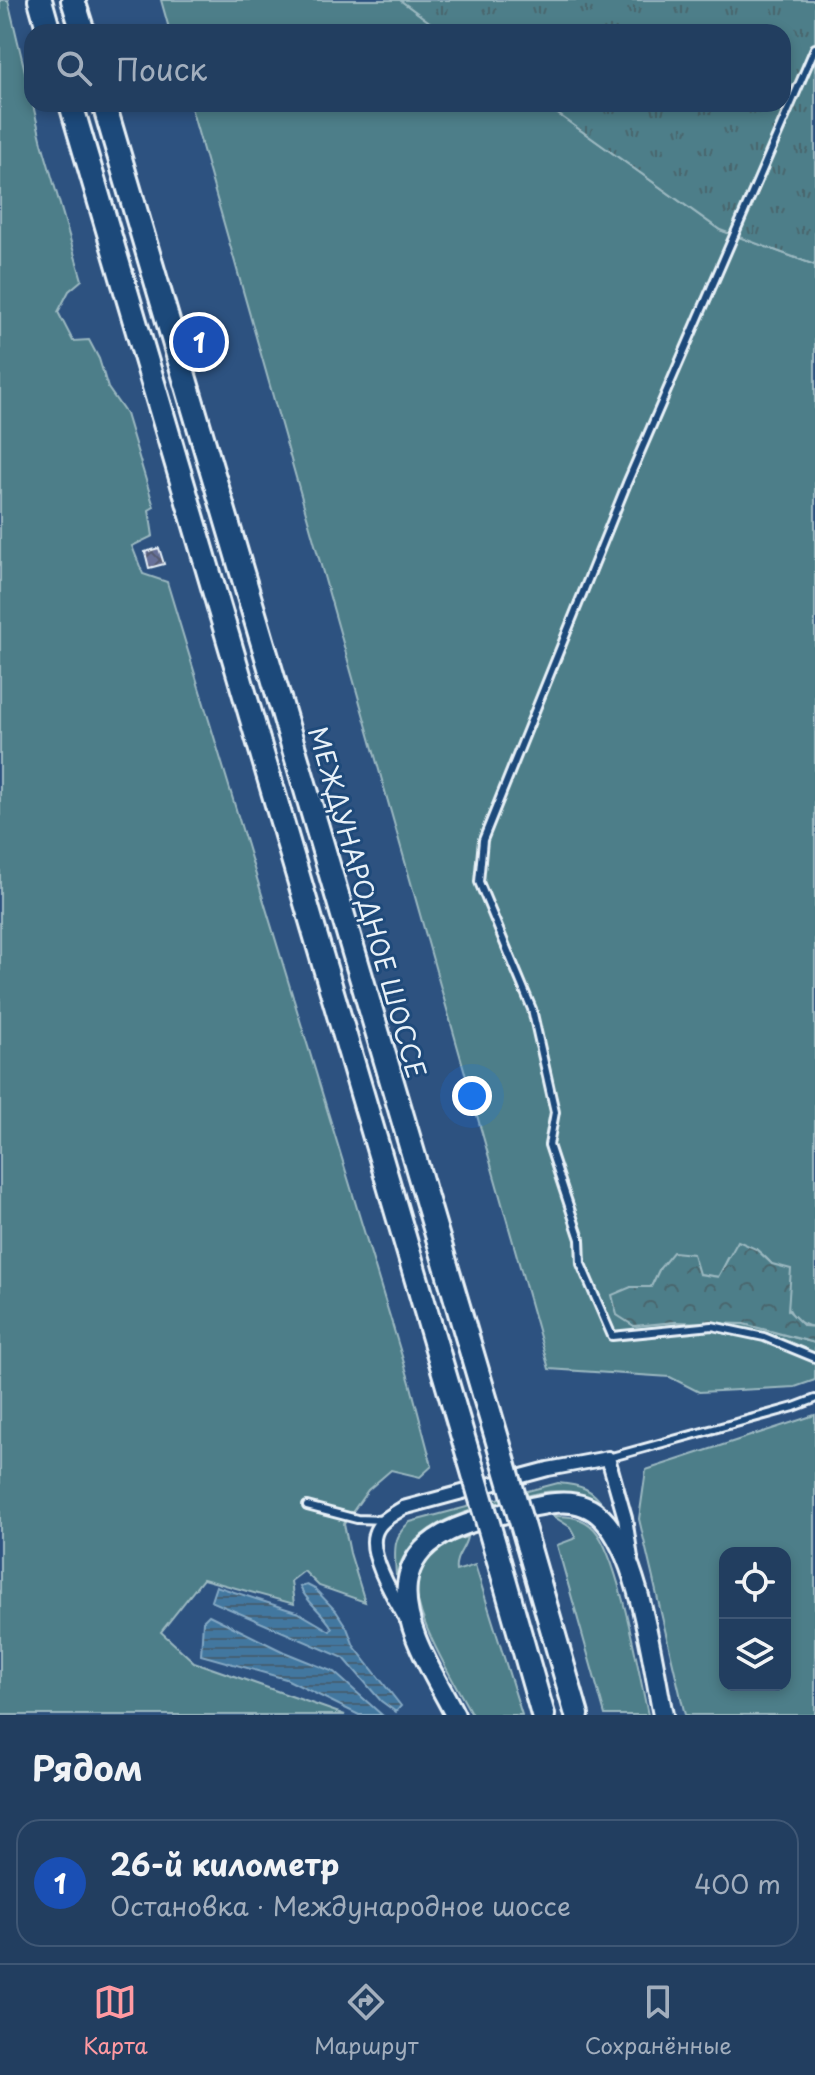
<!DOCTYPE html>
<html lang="ru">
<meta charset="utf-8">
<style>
body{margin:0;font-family:"Playpen Sans",sans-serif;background:#2a4566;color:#f1f3f6}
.controls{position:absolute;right:24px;bottom:24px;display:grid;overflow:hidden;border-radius:16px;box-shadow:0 4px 12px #0003}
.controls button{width:72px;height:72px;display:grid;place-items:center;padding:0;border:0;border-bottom:2px solid #3f5775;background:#223e60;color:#f1f3f6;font:40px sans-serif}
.you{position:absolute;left:472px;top:1096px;width:28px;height:28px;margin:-20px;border:6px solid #fff;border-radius:50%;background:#1a73e8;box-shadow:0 0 0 12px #1a73e833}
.badge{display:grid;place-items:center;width:52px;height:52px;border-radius:50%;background:#ff9aa2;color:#fff;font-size:26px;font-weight:700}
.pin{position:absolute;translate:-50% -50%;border:4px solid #fff;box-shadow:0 2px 8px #0006}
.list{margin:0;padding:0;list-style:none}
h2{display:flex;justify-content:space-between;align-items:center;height:104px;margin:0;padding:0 32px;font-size:34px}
h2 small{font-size:26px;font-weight:400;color:#a2aebd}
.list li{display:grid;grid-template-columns:52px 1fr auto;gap:24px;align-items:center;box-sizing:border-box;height:128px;margin:0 16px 16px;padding:0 16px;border:2px solid #3f5775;border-radius:24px}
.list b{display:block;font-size:30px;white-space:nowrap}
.list p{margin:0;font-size:26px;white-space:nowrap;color:#a2aebd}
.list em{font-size:26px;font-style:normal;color:#a2aebd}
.icon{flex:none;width:44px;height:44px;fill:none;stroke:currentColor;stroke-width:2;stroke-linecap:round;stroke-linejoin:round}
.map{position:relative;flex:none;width:815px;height:1715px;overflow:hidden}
.search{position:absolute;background:#223e60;box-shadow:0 4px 12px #0003;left:24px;right:24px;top:24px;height:88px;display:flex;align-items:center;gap:20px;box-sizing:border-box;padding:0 28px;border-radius:24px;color:#a2aebd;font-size:30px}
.sheet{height:248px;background:#223e60}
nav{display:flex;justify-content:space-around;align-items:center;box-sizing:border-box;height:112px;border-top:2px solid #3f5775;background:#223e60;font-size:22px;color:#a2aebd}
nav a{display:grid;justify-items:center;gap:4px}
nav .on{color:#ff9aa2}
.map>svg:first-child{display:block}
.green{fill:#4e7e89;stroke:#9bb8c0;stroke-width:2;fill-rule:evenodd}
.forest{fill:url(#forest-crowns);stroke:#9bb8c0;stroke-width:2}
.park{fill:url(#park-tufts);stroke:#9bb8c0;stroke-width:2}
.water{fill:url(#water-rules);stroke:#84a8c3;stroke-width:2}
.building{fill:url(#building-cross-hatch);stroke:#e8f1f8;stroke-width:2}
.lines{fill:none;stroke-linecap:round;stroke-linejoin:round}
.lane-casing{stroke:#e8f1f8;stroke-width:12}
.street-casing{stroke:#e8f1f8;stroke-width:18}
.secondary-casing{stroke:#e8f1f8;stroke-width:24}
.highway-casing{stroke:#e8f1f8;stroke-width:28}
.lane{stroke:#1f4a7a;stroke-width:6}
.street{stroke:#1f4a7a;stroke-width:12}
.secondary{stroke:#1f4a7a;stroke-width:18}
.highway{stroke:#1f4a7a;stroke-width:22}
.highway-bridge-casing{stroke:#e8f1f8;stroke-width:28;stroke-linecap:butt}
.highway-bridge{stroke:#1f4a7a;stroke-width:22}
.labels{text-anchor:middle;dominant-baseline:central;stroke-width:6;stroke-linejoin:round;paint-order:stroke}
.street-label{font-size:26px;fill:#e8f1f8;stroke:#1f4a7a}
</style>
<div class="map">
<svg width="815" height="1715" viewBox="0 0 815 1715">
<defs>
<pattern id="forest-crowns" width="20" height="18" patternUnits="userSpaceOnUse" patternTransform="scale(2)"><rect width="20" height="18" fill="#4e7e89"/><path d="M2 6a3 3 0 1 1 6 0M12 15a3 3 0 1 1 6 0" fill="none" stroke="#4a666d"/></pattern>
<pattern id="park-tufts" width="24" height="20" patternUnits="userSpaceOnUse" patternTransform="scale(2)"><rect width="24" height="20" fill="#4e7e89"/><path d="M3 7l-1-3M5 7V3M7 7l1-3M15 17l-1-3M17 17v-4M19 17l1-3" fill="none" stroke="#4a666d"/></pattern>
<pattern id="water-rules" width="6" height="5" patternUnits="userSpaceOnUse" patternTransform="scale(2)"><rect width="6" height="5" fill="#42779f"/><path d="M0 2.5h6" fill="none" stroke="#446074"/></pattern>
<pattern id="building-cross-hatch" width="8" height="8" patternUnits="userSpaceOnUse" patternTransform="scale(2)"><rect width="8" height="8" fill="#667099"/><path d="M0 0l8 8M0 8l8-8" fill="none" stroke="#565c72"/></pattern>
</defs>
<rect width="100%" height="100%" fill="#2d5280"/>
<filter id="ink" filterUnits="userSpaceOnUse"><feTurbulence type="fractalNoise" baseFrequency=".0125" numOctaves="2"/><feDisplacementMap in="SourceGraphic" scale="16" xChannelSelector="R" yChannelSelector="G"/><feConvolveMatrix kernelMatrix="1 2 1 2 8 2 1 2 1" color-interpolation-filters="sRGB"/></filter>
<g filter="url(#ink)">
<!-- green -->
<g class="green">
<polygon points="0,0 8,0 42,143 82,280 69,291 58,312 73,341 89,340 99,359 108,388 126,414 154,507 149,510 153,536 132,546 143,574 167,582 411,1386 432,1466 420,1477 391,1470 368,1490 344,1524 350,1553 365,1602 319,1586 304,1571 291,1581 294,1604 203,1579 161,1632 194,1662 345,1715 0,1715"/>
<polygon points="161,0 400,0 443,32 170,32"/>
<path d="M190,104H544L720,230L815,265V1327C780,1324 787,1284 770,1262C767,1258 760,1253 756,1249L728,1258L719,1277L660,1268L651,1287H631L634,1326L675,1322L744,1324L815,1343V1380L795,1387L699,1392L670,1377L549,1369Z"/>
<path d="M815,1415V1715H685L639,1519L646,1470ZM725,1553H785V1685H725Z"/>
<path d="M558,1483C581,1485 592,1488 605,1508C592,1500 580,1493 565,1492C546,1489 528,1496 509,1500C463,1512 410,1523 396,1576C395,1554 391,1537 410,1522Z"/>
<path d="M553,1516C569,1516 583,1517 594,1529C619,1556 639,1674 648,1715H605L557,1545L576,1538L570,1527Z"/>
<path d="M467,1537C465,1549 454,1556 456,1571L475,1565L522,1715H472C456,1684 400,1599 420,1565C430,1548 449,1542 467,1537Z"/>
</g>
<!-- forest -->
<polygon class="forest" points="738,1241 756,1249 772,1264 791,1269 788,1310 804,1326 815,1327 815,1343 744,1324 675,1322 634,1326 617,1315 612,1295 631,1287 651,1287 660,1268 673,1252 693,1254 699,1274 718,1277"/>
<!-- park -->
<polygon class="park" points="400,0 815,0 815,265 720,230 544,104 783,104 783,32 443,32"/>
<!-- water -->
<g class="water">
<path d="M307,1585L315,1589L336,1611L347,1628L354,1646L401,1706L396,1712L381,1701L344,1658L211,1601L216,1586L299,1613L330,1631L332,1628C323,1612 307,1603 300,1587Z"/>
<polygon points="209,1615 284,1652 334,1672 382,1715 359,1715 286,1679 201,1655 203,1621"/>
</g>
<!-- building -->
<polygon class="building" points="159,548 164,564 149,568 145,552"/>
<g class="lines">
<defs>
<g id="lane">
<polyline points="815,48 627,483 483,840 479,882 532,1009 555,1112 549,1145 580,1239 581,1264 612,1336 712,1326 764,1337 815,1358"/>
<polyline points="608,1458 794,1407 815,1399"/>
<polyline points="307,1506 357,1519 384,1520"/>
</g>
<path id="street" d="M406,1619C396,1601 368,1556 375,1534C379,1521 392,1515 403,1508L548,1469L608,1458L625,1518L631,1558"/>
<path id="secondary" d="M455,1715C436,1677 402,1629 407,1584C413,1534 470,1522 510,1512C540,1505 577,1492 602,1518C640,1556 652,1662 663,1715"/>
<g id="highway">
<polyline points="40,0 49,32"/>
<polyline points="73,0 83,32"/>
<polyline points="71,104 470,1461"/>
<polyline points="104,104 501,1452"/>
<polyline points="528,1545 577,1715"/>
<polyline points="497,1554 543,1715"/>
</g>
</defs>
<!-- lane casing -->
<use href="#lane" class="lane-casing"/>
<!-- street casing -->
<use href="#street" class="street-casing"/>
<!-- secondary casing -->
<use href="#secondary" class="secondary-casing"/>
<!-- highway casing -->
<use href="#highway" class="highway-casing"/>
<!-- lane -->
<use href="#lane" class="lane"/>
<!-- street -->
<use href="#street" class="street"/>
<!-- secondary -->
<use href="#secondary" class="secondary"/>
<!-- highway -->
<use href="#highway" class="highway"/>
<defs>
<g id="highway-bridge">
<polyline points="501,1452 528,1545"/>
<polyline points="470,1461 497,1554"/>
</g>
</defs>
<!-- highway-bridge casing -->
<use href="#highway-bridge" class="highway-bridge-casing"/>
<!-- highway-bridge -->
<use href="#highway-bridge" class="highway-bridge"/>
</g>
</g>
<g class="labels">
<!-- street labels -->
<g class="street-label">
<text transform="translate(368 902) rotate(74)">МЕЖДУНАРОДНОЕ ШОССЕ</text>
</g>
</g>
</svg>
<div class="controls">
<button><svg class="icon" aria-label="locate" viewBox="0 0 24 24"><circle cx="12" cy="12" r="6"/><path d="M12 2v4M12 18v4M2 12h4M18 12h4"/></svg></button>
<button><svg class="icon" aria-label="layers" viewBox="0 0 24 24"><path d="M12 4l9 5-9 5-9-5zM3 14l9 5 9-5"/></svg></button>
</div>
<div class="you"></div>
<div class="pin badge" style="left:199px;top:342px;background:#1a4fb4">1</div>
<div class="search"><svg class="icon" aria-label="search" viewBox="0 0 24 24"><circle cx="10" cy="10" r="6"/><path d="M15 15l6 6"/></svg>Поиск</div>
</div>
<section class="sheet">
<h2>Рядом<small></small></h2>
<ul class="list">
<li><span class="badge" style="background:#1a4fb4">1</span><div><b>26-й километр</b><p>Остановка · Международное шоссе</p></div><em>400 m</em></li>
</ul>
</section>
<nav>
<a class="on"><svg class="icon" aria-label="map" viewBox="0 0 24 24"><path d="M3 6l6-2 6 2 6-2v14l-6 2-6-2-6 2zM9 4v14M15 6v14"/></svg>Карта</a>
<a><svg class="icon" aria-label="directions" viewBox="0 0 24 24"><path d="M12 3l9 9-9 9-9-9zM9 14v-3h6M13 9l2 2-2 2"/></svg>Маршрут</a>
<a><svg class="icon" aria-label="saved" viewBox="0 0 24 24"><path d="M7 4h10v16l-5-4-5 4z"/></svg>Сохранённые</a>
</nav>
